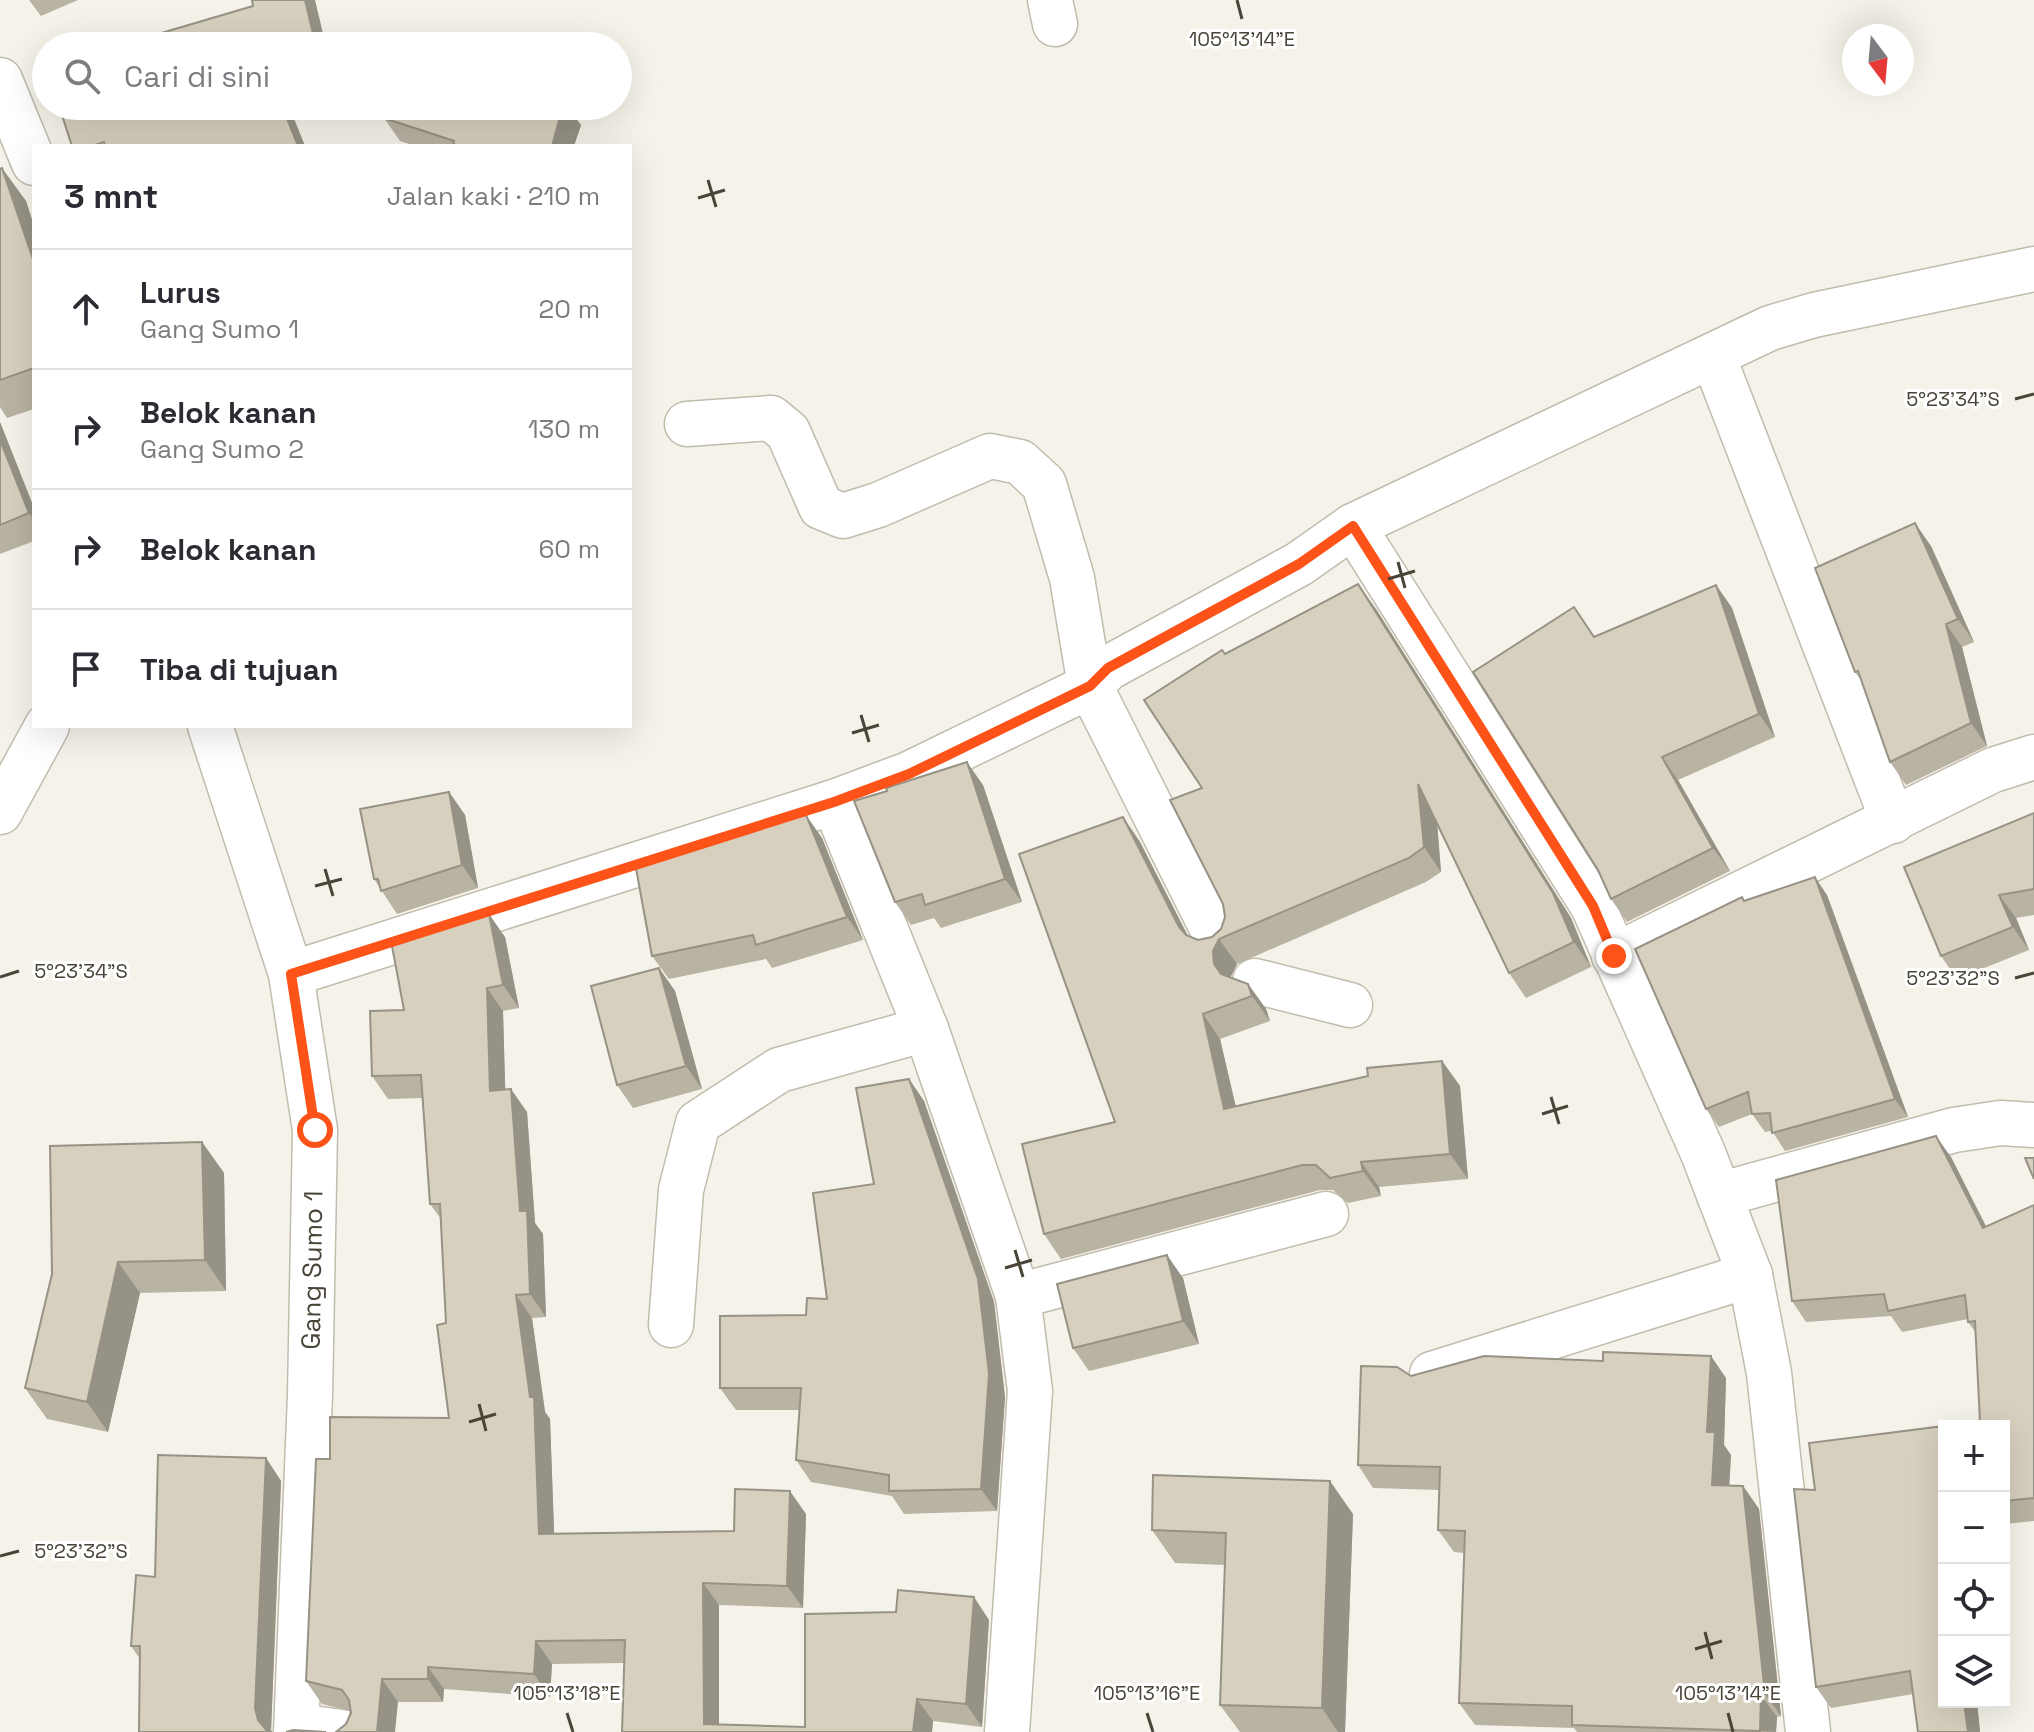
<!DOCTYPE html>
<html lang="id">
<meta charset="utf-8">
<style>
body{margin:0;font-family:"Space Grotesk",sans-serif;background:#f2f2f3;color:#2b2b33}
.controls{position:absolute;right:24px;bottom:24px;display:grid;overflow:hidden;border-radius:0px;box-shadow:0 8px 32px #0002}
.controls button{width:72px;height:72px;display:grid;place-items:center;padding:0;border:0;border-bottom:2px solid #e1e1e2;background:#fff;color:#2b2b33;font:40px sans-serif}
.compass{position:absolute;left:1842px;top:24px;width:72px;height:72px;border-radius:50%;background:#fff;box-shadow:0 8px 32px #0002;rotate:164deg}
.stop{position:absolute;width:24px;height:24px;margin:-18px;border:6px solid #fd5318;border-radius:50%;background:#fff}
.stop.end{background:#fd5318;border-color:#fff;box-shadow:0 2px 8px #0008}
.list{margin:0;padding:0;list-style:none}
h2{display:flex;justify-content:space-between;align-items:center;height:104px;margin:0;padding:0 32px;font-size:34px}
h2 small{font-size:26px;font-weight:400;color:#7c7c81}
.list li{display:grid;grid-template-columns:52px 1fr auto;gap:24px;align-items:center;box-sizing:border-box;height:120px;padding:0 32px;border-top:2px solid #e1e1e2}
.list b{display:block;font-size:30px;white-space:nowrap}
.list p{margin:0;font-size:26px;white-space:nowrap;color:#7c7c81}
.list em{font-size:26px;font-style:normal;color:#7c7c81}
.icon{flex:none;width:44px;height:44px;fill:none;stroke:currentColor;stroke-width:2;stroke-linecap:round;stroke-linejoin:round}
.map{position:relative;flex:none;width:2034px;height:1732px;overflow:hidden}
.search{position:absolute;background:#fff;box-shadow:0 8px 32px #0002;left:32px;top:32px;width:600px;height:88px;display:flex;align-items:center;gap:20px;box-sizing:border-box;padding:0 28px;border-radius:44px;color:#7c7c81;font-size:30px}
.panel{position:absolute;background:#fff;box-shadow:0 8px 32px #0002;left:32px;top:144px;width:600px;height:584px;border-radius:0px}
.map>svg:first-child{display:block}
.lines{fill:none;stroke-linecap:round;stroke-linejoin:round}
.minor-casing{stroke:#c1bcac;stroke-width:47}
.minor{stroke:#fff;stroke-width:44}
.wall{fill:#b9b3a3}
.shaded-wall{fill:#969285}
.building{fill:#d7d0be;stroke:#969285;stroke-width:2}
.route{stroke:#fd5318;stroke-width:10}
.ticks{fill:none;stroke:#494437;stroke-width:3}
.labels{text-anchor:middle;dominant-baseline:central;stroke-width:6;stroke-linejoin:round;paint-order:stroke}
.street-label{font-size:26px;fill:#494437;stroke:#fff}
.ticks-label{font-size:20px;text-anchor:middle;fill:#494437;stroke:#fff;stroke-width:6;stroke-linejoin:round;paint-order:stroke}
</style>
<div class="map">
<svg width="2034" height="1732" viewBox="0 0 2034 1732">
<rect width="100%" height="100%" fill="#f5f3e9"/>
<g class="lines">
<defs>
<g id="minor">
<polyline points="1050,0 1055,24"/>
<polyline points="0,80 34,163"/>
<polyline points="1713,356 1893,821"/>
<polyline points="687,424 771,418 788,432 821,507 843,516 878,505 990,456 1020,462 1044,484 1072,578 1090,686 1218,940"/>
<polyline points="1353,526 1593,906 1703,1153 1750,1275 1769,1373 1808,1732"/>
<polyline points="210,726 291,974 315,1130 310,1396 296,1732"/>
<polyline points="834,802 926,1029 1018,1296 1326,1214"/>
<polyline points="0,812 47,726"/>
<polyline points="1614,956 1993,770 2034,757"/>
<polyline points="291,974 834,802 909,774 1090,686 1108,668 1299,564 1353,526 1770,328 1814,315 2034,269"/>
<polyline points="1255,981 1350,1005"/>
<polyline points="1719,1195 1954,1130 2000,1123 2034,1125"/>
<polyline points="671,1325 681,1190 698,1123 779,1070 926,1029"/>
<polyline points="1432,1374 1750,1275"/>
<polyline points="297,1726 342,1732"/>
<polyline points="1007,1732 1030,1391 1018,1296"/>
</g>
</defs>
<!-- minor casing -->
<use href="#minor" class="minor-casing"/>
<!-- minor -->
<use href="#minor" class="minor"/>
</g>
<!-- wall -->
<g class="wall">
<polygon points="29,0 78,0 41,16"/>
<polygon points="384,118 581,125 574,146 416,146 400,141"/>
<polygon points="0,169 26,201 34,226 34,409 7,418 0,407"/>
<polygon points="0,422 34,508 34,541 0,554"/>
<polygon points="1931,546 1974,642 1962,647 1987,746 1906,785 1890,762 1863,683 1855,672"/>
<polygon points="1716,585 1732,608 1775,737 1678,780 1730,871 1627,922 1611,899 1594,636"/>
<polygon points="1376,609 1571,918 1591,967 1526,998 1509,973 1437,823 1441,872 1426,882 1237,964 1231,976 1231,978 1248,984 1266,1009 1270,1021 1220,1039 1236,1107 1442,1061 1460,1086 1468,1179 1379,1187 1381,1196 1348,1203 1333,1190 1320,1190 1061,1259 1044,1234 1115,1122 1123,817 1140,842 1188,936 1198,940 1212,937 1221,929 1225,917 1202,788 1225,654"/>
<polygon points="983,785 1022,902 941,928 934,918 911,925 895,902"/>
<polygon points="449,792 465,815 478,888 397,914 374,879"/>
<polygon points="2034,813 2034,915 2016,918 2029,950 1957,979 1941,956"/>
<polygon points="822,838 863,940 772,968 766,959 669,979 652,956"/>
<polygon points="1827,895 1908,1117 1785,1151 1772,1131 1765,1132 1752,1114 1719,1127 1706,1109 1744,901"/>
<polygon points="505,937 519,1008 503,1011 505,1090 527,1112 535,1223 543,1234 546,1317 532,1318 545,1412 550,1419 554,1533 734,1531 806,1514 803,1608 719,1605 719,1724 805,1727 989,1620 982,1727 933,1721 932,1732 622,1732 624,1663 552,1664 550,1697 444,1689 443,1702 398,1702 346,1724 350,1711 322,1704 306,1681 330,1459 449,1418 446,1323 441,1219 430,1204 422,1098 388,1099 372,1076 404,1010"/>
<polygon points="659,968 675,991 702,1089 633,1108 617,1085"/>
<polygon points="909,1079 924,1101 994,1302 1005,1397 997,1511 904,1514 892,1496 811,1482 796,1460 799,1410 736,1410 720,1388 806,1315 827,1299 874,1184"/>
<polygon points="202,1142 224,1173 226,1291 140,1293 108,1432 47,1419 25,1388"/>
<polygon points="1951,1157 1986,1227 2034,1205 2034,1521 2004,1524 2004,1426 1980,1422 1976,1333 1968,1322 1968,1319 1902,1332 1891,1316 1806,1322 1792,1301"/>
<polygon points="1183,1278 1199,1344 1089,1371 1073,1348"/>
<polygon points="1411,1376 1726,1378 1724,1445 1731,1455 1729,1486 1743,1486 1759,1509 1781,1716 1777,1717 1776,1732 1577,1732 1574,1728 1475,1725 1459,1703 1464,1553 1454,1552 1438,1530 1439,1490 1373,1488 1358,1465"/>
<polygon points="266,1458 281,1481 271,1731 140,1659 131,1646 155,1577"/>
<polygon points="1815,1490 1944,1702 1977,1702 1980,1732 1913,1694 1831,1708 1816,1687"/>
<polygon points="1353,1514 1345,1732 1240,1732 1220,1705 1225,1565 1175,1563 1152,1530"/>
</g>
<!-- shaded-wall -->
<g class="shaded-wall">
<polygon points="305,0 315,0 326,46 316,46"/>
<polygon points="282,106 289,106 305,146 298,146"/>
<polygon points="563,106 567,106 581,125 574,146 552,146"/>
<polygon points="2,168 26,201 34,226 34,262"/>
<polygon points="0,422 34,508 34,520 29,513 0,440"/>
<polygon points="1915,523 1931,546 1974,642 1958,619"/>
<polygon points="1358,584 1376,609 1571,918 1591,967 1574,942"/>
<polygon points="1716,585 1732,608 1775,737 1759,714"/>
<polygon points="1946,624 1962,647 1987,746 1971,723"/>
<polygon points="1662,757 1678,780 1730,871 1713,848"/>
<polygon points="967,762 983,785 1022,902 1005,879"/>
<polygon points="1418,784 1436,809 1441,872 1424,847"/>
<polygon points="449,792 465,815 478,888 462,865"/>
<polygon points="806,815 822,838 863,940 847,917"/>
<polygon points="1123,817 1140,842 1196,952 1179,927"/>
<polygon points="1815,877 1827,895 1908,1117 1895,1099"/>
<polygon points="1999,895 2016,918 2029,950 2013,927"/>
<polygon points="489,914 505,937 519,1008 503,985"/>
<polygon points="1219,939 1237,964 1231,976 1231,989 1214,964 1213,951"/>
<polygon points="659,968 675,991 702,1089 686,1066"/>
<polygon points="1248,984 1266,1009 1270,1021 1252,996"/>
<polygon points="487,988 503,1011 506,1114 490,1091"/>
<polygon points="1203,1014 1220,1039 1242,1134 1224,1109"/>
<polygon points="1442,1061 1460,1086 1468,1179 1450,1154"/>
<polygon points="909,1079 924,1101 994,1302 1005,1397 997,1511 981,1489"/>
<polygon points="511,1089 527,1112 535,1223 543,1234 546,1317 530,1294 520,1211"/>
<polygon points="1936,1136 1951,1157 1998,1250 1983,1228"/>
<polygon points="202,1142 224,1173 226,1291 205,1260"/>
<polygon points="1361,1162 1379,1187 1381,1196 1363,1171"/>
<polygon points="1167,1255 1183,1278 1199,1344 1183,1321"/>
<polygon points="118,1262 140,1293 108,1432 87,1402"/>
<polygon points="516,1295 532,1318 545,1412 550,1419 555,1556 539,1534 530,1397"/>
<polygon points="1711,1356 1726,1378 1724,1445 1731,1455 1728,1508 1712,1485 1707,1432"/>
<polygon points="266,1458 281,1481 271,1732 266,1732 258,1720 255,1708"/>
<polygon points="1330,1481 1353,1514 1345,1732 1338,1732 1322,1708"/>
<polygon points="1743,1486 1759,1509 1781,1716 1765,1694"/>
<polygon points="790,1491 806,1514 803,1608 787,1586"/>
<polygon points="703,1583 719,1605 719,1732 704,1724"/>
<polygon points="974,1597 989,1620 982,1727 966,1704"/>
<polygon points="536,1641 552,1664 550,1697 534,1674"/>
<polygon points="428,1667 444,1689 443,1702 428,1679"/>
<polygon points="382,1679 398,1702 395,1732 377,1732"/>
<polygon points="1761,1695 1777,1717 1776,1732 1760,1731"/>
<polygon points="917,1699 933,1721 932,1732 913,1732"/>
<polygon points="1964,1702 1977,1702 1980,1732 1968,1732"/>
</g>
<!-- building -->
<g class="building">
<polygon points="252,0 305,0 316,46 132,46 131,42 253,6"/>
<polygon points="411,38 436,46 408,46"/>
<polygon points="59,106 282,106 298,146 105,146 104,142 92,146 72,146"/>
<polygon points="388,106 563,106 552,146 461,146 453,144 454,141 384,118"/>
<polygon points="2,168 34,262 34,368 0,380 0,169"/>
<polygon points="0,440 29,513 0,525"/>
<polygon points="1915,523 1958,619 1946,624 1971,723 1890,762 1858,671 1855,672 1815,568"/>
<polygon points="1358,584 1553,893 1574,942 1509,973 1418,784 1424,847 1409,858 1219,939 1213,951 1214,964 1221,974 1248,984 1252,996 1203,1014 1224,1109 1368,1076 1367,1068 1442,1061 1450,1154 1361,1162 1363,1171 1330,1178 1316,1165 1302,1165 1044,1234 1022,1144 1115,1122 1019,854 1123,817 1179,927 1186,935 1198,940 1212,937 1221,929 1225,917 1223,904 1170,800 1202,788 1144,700 1222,650 1225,654"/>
<polygon points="1716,585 1759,714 1662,757 1713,848 1611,899 1598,870 1473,672 1574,607 1594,637"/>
<polygon points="967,762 1005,879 925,905 922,894 895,902 854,801 887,791 886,788"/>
<polygon points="449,792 462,865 381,891 378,879 374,879 360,809"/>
<polygon points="2034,813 2034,889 1999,895 2013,927 1941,956 1904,867"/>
<polygon points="806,815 847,917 756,945 753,935 652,956 635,863"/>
<polygon points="1815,877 1895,1099 1772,1133 1770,1113 1752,1114 1748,1092 1706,1109 1635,949 1742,897 1744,901"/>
<polygon points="489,914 503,985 487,988 490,1091 511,1089 520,1211 527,1211 530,1294 516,1295 530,1397 534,1397 539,1534 734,1531 735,1489 790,1491 787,1586 703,1583 704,1724 805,1727 805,1614 896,1612 898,1590 974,1597 966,1704 917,1699 913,1732 622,1732 625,1640 536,1641 534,1674 428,1667 428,1679 382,1679 377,1732 336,1732 346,1724 351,1713 349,1700 342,1690 306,1681 316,1459 330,1459 330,1417 449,1418 437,1325 446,1323 440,1204 430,1204 421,1075 372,1076 370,1011 404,1010 391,941 472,915"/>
<polygon points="659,968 686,1066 617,1085 591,986"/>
<polygon points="909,1079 978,1279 989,1374 981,1489 889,1491 889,1475 796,1460 801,1388 720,1388 720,1316 806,1315 807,1298 827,1299 813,1193 874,1184 856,1088"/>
<polygon points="1936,1136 1983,1228 2034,1205 2034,1498 2004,1501 2004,1426 1947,1426 1980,1422 1975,1321 1968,1322 1965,1295 1888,1311 1884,1294 1792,1301 1776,1180"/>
<polygon points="202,1142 205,1260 118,1262 87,1402 25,1388 52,1274 50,1146"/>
<polygon points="2025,1158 2034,1158 2034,1179"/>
<polygon points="1167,1255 1183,1321 1073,1348 1057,1284"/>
<polygon points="1603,1352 1711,1356 1707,1432 1715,1432 1712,1485 1743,1486 1765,1694 1761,1695 1760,1731 1572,1725 1572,1706 1459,1703 1465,1531 1438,1530 1440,1467 1358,1465 1361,1366 1397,1367 1411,1376 1484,1356 1603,1361"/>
<polygon points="1944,1426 1944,1702 1964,1702 1968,1732 1918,1732 1910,1671 1816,1687 1794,1489 1815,1490 1809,1443"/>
<polygon points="158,1455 266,1458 255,1708 258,1720 266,1730 272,1732 139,1732 140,1646 131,1646 136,1575 155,1577"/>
<polygon points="1153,1475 1330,1481 1322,1708 1220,1705 1226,1533 1152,1530"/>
<polygon points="293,1730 326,1732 286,1732"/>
</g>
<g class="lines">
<!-- route -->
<polyline class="route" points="315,1130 291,974 834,802 909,774 1090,686 1108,668 1299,564 1353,526 1593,906 1614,956"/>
</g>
<!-- ticks -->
<path class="ticks" d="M1237,0L1242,19M708,180L716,207M698,198L725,190M2015,399L2034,394M1398,562L1405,588M1388,579L1415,571M861,715L869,742M852,733L879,725M325,869L333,896M315,886L342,879M0,977L19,971M2015,978L2034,973M1551,1097L1559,1124M1542,1114L1568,1106M1015,1250L1023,1277M1005,1268L1032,1260M479,1404L486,1431M469,1422L496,1414M0,1556L19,1551M1705,1632L1712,1659M1695,1649L1722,1641M567,1713L573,1732M1147,1713L1153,1732M1728,1713L1733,1732"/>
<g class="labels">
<!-- street labels -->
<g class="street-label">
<text transform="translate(312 1270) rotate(-89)">Gang Sumo 1</text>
</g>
</g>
<g class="ticks-label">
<text x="1242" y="46">105°13'14"E</text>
<text x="1953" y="406">5°23'34"S</text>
<text x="81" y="978">5°23'34"S</text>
<text x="1953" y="985">5°23'32"S</text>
<text x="81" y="1558">5°23'32"S</text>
<text x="567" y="1700">105°13'18"E</text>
<text x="1147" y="1700">105°13'16"E</text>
<text x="1728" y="1700">105°13'14"E</text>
</g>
</svg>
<div class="controls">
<button>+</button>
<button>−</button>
<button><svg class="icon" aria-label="locate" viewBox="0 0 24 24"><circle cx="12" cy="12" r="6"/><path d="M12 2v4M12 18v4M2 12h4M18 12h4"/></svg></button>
<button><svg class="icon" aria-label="layers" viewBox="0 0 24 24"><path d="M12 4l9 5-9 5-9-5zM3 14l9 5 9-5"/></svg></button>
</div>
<svg class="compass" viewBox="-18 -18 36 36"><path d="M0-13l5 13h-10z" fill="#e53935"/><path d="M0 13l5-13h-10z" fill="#7c7c81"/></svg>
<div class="stop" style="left:315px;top:1130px"></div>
<div class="stop end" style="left:1614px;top:956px"></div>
<div class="search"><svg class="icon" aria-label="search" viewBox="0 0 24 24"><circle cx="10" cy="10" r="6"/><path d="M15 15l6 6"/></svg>Cari di sini</div>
<section class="panel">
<h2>3 mnt<small>Jalan kaki · 210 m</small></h2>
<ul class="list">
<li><svg class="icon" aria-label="ahead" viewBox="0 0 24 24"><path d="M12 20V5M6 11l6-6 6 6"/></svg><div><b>Lurus</b><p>Gang Sumo 1</p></div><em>20 m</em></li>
<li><svg class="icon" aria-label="right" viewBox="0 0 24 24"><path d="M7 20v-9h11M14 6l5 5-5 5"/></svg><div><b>Belok kanan</b><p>Gang Sumo 2</p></div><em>130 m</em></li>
<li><svg class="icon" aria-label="right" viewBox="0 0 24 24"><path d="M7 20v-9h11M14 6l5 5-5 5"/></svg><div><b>Belok kanan</b></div><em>60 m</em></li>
<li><svg class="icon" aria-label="arrive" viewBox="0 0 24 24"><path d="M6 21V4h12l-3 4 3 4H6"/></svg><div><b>Tiba di tujuan</b></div></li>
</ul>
</section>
</div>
